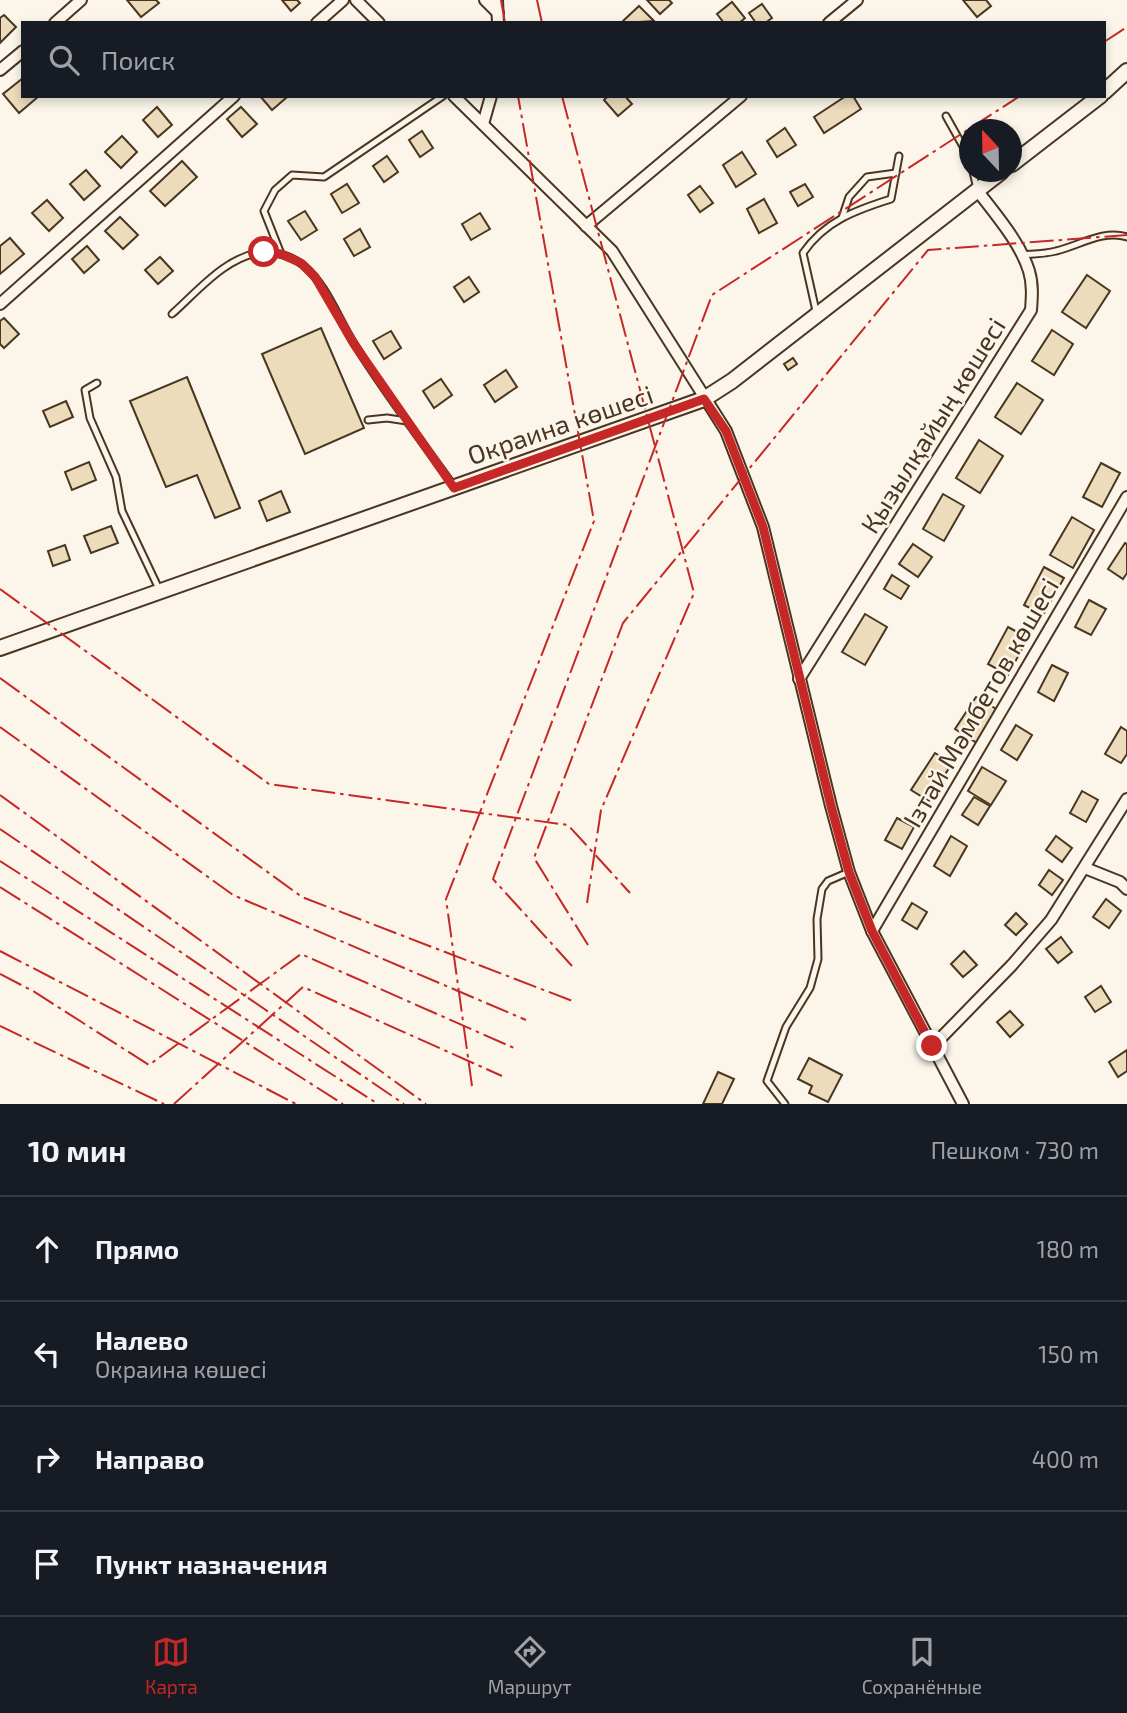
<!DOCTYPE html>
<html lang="ru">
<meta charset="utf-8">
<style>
body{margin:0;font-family:"Exo 2",sans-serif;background:#242831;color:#f1f3f6}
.compass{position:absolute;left:959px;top:119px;width:63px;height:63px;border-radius:50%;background:#171b24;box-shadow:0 4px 10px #0003;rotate:338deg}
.stop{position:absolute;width:21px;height:21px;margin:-16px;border:5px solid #c62828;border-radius:50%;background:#fff}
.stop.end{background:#c62828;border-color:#fff;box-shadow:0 2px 7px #0008}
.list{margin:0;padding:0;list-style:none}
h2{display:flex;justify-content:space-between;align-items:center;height:91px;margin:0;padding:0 28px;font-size:30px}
h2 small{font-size:23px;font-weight:400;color:#9ea1a6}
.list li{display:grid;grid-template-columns:46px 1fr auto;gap:21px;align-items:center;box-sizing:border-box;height:105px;padding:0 28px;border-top:2px solid #363941}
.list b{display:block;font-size:26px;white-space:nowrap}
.list p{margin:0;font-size:23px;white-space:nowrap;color:#9ea1a6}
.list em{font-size:23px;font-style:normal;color:#9ea1a6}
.icon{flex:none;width:38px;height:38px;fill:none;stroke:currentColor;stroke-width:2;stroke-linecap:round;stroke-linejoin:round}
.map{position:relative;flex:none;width:1127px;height:1104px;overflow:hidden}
.search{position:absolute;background:#171b24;box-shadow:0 4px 10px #0003;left:21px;right:21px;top:21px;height:77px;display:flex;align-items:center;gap:18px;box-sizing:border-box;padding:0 24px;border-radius:0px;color:#9ea1a6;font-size:26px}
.sheet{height:511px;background:#171b24}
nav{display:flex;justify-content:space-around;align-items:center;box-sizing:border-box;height:98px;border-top:2px solid #363941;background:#171b24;font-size:19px;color:#9ea1a6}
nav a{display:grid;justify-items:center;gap:4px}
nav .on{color:#c62828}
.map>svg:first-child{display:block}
.building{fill:#ecdcbc;stroke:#4a3520;stroke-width:2}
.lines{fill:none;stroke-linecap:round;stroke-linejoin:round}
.lane-casing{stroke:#4a3520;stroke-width:9}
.street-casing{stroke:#4a3520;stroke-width:14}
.secondary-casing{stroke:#4a3520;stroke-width:18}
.lane{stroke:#fbf6e9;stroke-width:5}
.street{stroke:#fbf6e9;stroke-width:10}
.secondary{stroke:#fbf6e9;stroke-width:14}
.power{stroke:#c62828;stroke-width:2;stroke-dasharray:24 5 3.5 5;stroke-linecap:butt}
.route{stroke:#c62828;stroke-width:9}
.labels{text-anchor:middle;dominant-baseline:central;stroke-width:5;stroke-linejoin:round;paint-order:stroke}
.street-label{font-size:26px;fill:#4a3520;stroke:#fbf6e9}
</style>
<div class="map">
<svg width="1127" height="1104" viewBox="0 0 1127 1104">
<rect width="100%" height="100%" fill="#fbf6e9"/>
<!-- building -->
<g class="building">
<polygon points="127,0 156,0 159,3 141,17"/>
<polygon points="282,0 297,0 300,3 291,11"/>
<polygon points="647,0 669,0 672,3 660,14"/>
<polygon points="963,0 986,0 991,6 977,17"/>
<polygon points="732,2 745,18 739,23 724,23 717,14"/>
<polygon points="762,4 772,18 765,23 756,23 749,13"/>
<polygon points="639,6 654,21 625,23 623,21"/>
<polygon points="4,15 16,27 0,43 0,18"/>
<polygon points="23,78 23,96 39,96 19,113 3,94"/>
<polygon points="260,96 284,96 286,98 272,110"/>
<polygon points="608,96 625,96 632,104 618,116 604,100"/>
<polygon points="846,96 853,96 861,109 824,133 814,117"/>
<polygon points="157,107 172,125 158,137 143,120"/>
<polygon points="241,107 257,124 242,137 227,119"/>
<polygon points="785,128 796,145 777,157 767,141"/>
<polygon points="422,131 433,148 420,157 409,140"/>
<polygon points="122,136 137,152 121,168 105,152"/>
<polygon points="742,152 756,174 736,187 723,165"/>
<polygon points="387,156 398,172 384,182 373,166"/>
<polygon points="182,161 197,177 165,206 150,191"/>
<polygon points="86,170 100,186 84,200 70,184"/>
<polygon points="347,184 359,203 342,213 331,194"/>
<polygon points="805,184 813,197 798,206 790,192"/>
<polygon points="700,186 713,203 700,212 688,195"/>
<polygon points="764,199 777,223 759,233 747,209"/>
<polygon points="47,200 63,218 49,231 32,213"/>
<polygon points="305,211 317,230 301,240 288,221"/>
<polygon points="480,213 490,229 471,240 462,224"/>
<polygon points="120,217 138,235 123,249 105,231"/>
<polygon points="360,229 370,247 354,256 344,239"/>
<polygon points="10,238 24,254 0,274 0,246"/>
<polygon points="87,246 99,260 84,273 72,259"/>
<polygon points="160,257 173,271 158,284 145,270"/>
<polygon points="1087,275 1110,291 1086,328 1062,312"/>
<polygon points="469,277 479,292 464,302 454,287"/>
<polygon points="4,318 19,334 4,348 0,344 0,321"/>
<polygon points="321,328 364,428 305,454 262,354"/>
<polygon points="1052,330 1073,344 1054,375 1032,361"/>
<polygon points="391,331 401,348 384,359 373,341"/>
<polygon points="793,358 797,364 788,370 784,364"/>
<polygon points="506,370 517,387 495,402 484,385"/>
<polygon points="187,377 240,508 215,518 197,475 166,487 130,401"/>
<polygon points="441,379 452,395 434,408 423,391"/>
<polygon points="1017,383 1043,400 1021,434 995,417"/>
<polygon points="66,401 73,417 50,427 43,411"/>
<polygon points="979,440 1003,456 980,493 956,478"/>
<polygon points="89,462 96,480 72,490 65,472"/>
<polygon points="1101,463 1120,473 1102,507 1083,497"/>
<polygon points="281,491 290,512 267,521 259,501"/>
<polygon points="943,494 964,506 944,541 923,529"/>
<polygon points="1072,517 1094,530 1073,568 1050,555"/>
<polygon points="111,526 118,543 91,553 84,536"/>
<polygon points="1125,543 1127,544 1127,573 1123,579 1108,569"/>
<polygon points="913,544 932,557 918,577 899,564"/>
<polygon points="65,545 70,560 53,566 48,551"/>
<polygon points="1044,567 1064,578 1043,615 1024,605"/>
<polygon points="892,575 909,586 901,599 884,589"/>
<polygon points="1089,600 1106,609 1091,635 1075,627"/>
<polygon points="865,614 887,627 865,665 842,652"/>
<polygon points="1008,627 1028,638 1008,675 988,664"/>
<polygon points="1052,665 1068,673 1054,701 1038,692"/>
<polygon points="976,697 998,710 977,743 955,729"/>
<polygon points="1016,725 1032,735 1017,760 1001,750"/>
<polygon points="1121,727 1127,731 1127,754 1121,763 1105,754"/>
<polygon points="935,753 952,763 929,801 911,790"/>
<polygon points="982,767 1006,781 991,805 968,791"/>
<polygon points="1082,791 1098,800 1086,822 1070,813"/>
<polygon points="974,797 990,806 978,825 962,815"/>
<polygon points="897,818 914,827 902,849 885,840"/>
<polygon points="951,836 967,846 950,876 934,866"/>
<polygon points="1056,836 1072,848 1062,862 1046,850"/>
<polygon points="1049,870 1063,880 1052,895 1039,885"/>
<polygon points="1106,899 1121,911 1109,928 1093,917"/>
<polygon points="912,903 927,912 917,929 902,920"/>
<polygon points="1016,913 1027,924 1016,935 1005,925"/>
<polygon points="1061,937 1072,952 1058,963 1046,949"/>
<polygon points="964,951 977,965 963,977 951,964"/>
<polygon points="1101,986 1111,1002 1095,1012 1085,997"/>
<polygon points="1010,1011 1023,1025 1010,1037 997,1022"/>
<polygon points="1127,1050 1127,1071 1118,1077 1109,1062"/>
<polygon points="809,1058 842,1075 828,1102 809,1093 812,1086 798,1079"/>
<polygon points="718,1072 734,1079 722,1104 703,1104"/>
</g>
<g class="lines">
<defs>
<g id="lane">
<polyline points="946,116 970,159"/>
<polyline points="973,172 977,189"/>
<polyline points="842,218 849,197 867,177 896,173"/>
<polyline points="281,254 264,211 275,190 292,175 324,177 443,96"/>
<path d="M1022,255C1033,254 1045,254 1056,251C1078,246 1104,229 1127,237"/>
<path d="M816,311L803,253C825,221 856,210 891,199L899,156"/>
<path d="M172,314C198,291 226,256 263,252C275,251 293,257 303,265C328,286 338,319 355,345C385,393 420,439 453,485"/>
<polyline points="97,383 85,390 90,418 116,477 122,511 159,589"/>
<polyline points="368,420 387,418 407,421"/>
<polyline points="785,1104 767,1081 786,1027 810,988 818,959 817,919 822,889 828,881 849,872"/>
</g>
<g id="street">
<polyline points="356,0 379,23"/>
<polyline points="485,0 498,13"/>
<polyline points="497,0 498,23"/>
<polyline points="55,23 81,0"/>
<polyline points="317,23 343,0"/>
<polyline points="829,23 857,0"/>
<polyline points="0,70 23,51"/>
<polyline points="454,96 612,251 726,431 763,527 831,806 849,872 872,931 963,1104"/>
<polyline points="483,124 491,96"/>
<polyline points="586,226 741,96"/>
<polyline points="0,304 234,96"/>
<path d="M799,679L1031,310C1032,297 1033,284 1029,271C1020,242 995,214 977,190"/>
<polyline points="1085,868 1120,882 1127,889"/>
<polyline points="872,931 1127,497"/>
<polyline points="932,1047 1012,965 1051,920 1127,799"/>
</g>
<g id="secondary">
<polyline points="1104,92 1127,71"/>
<polyline points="1012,164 1100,96"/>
<polyline points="0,648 704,399 732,381 1001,172"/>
</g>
</defs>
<!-- lane casing -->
<use href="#lane" class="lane-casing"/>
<!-- street casing -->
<use href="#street" class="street-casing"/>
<!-- secondary casing -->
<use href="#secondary" class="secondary-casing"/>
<!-- lane -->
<use href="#lane" class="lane"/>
<!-- street -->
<use href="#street" class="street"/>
<!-- secondary -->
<use href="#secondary" class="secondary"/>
<!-- power -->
<g class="power">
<polyline points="501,0 505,23"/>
<polyline points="537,0 542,23"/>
<polyline points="1104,42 1127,27"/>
<polyline points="562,96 694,593 601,810 587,903"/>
<polyline points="0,589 269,784 568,825 630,893"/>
<polyline points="0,678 302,897 575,1002"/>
<polyline points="0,727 233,895 526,1020"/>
<polyline points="0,795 426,1104"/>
<polyline points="0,829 404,1104"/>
<polyline points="0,861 378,1104"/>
<polyline points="0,887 343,1104"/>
<polyline points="588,945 534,858 623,623 928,250 1127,235"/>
<polyline points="0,951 296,1104"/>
<polyline points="572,966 493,879 712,295 1020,96"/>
<polyline points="0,974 33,991 149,1065 301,954 514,1048"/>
<polyline points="0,1026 164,1104"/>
<polyline points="472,1086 446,899 594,521 518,96"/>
<polyline points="174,1104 303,987 502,1076"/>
</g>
</g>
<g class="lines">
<!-- route -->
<polyline class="route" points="264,252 281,254 301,263 315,277 354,344 454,488 704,399 726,431 763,527 831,806 849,872 872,931 932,1046"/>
</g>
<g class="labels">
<!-- street labels -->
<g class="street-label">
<text transform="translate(560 424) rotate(-19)">Окраина көшесі</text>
<text transform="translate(932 425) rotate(-58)">Қызылқайың көшесі</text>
<text transform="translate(980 702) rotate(-60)">Ізтай Мәмбетов көшесі</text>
</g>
</g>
</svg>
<svg class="compass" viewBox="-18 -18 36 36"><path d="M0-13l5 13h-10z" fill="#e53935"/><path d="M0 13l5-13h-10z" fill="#9ea1a6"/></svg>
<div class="stop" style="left:264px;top:252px"></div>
<div class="stop end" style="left:932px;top:1046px"></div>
<div class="search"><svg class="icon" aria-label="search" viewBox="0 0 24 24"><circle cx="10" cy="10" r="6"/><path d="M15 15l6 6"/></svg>Поиск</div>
</div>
<section class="sheet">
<h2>10 мин<small>Пешком · 730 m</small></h2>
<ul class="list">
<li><svg class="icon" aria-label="ahead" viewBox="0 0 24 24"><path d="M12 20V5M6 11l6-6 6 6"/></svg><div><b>Прямо</b></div><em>180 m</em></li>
<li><svg class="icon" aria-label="left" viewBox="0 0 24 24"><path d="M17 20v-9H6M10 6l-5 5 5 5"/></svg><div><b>Налево</b><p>Окраина көшесі</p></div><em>150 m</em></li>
<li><svg class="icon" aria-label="right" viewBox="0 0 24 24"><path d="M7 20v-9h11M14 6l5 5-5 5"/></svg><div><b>Направо</b></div><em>400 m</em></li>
<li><svg class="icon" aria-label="arrive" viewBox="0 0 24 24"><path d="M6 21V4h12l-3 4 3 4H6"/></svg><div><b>Пункт назначения</b></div></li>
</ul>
</section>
<nav>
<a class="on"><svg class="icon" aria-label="map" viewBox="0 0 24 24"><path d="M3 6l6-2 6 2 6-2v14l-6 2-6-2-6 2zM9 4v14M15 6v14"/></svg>Карта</a>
<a><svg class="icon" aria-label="directions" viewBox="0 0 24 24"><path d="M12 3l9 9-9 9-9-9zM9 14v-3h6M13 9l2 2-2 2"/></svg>Маршрут</a>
<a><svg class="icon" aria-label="saved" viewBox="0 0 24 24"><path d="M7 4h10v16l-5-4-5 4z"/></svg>Сохранённые</a>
</nav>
